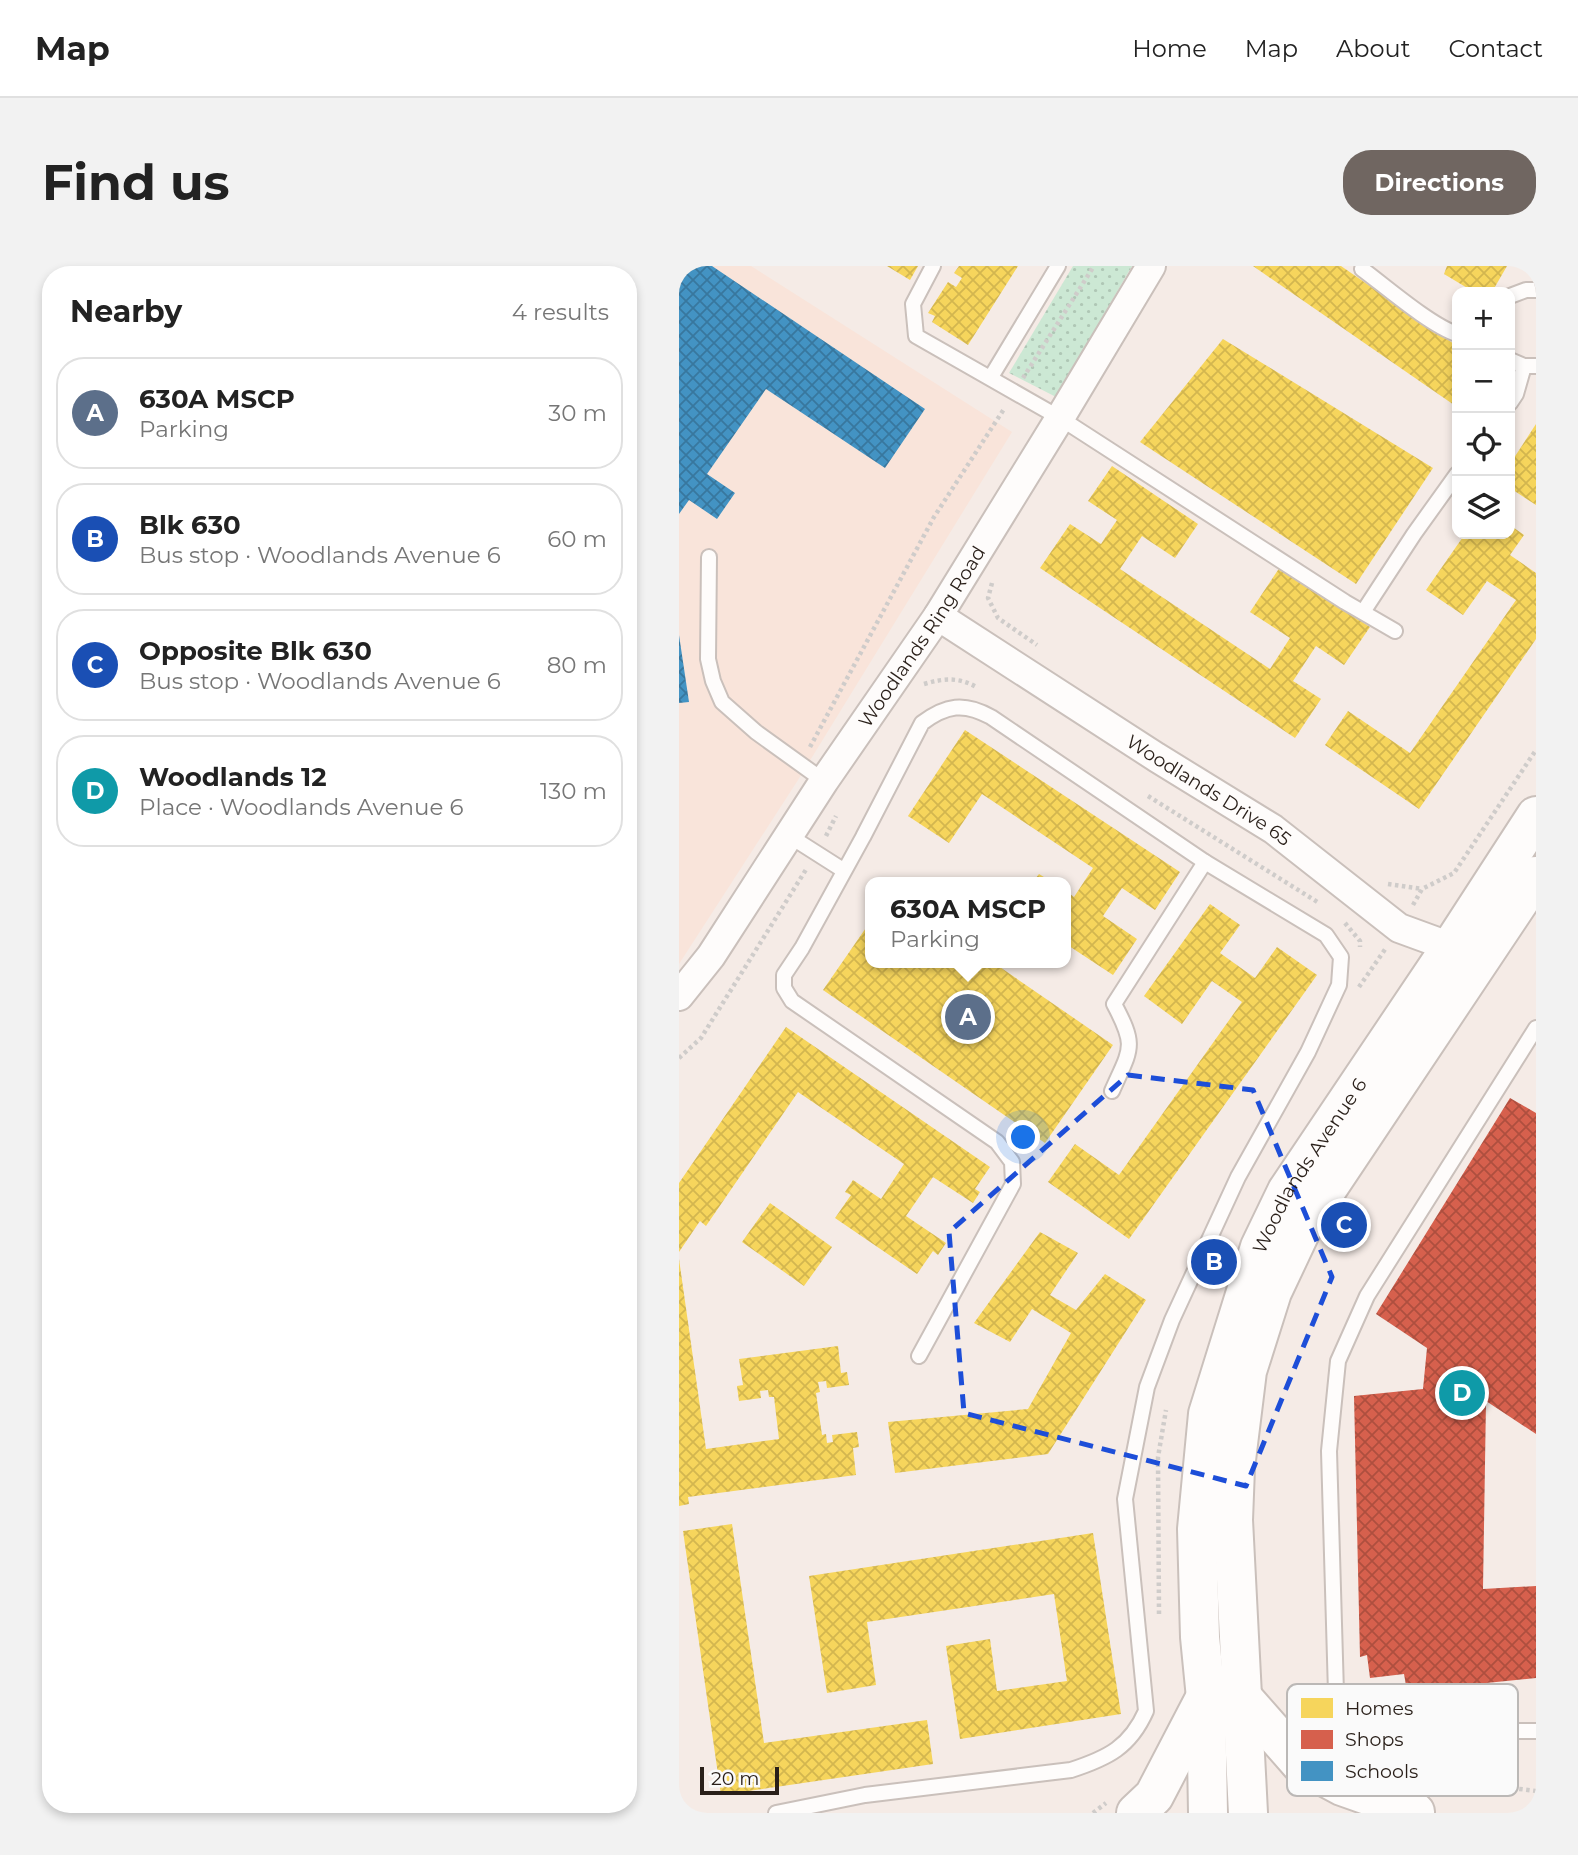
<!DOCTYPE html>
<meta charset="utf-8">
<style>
body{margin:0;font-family:Montserrat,sans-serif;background:#f2f2f2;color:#222}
.controls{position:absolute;right:21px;top:21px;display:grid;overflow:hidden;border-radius:14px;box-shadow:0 4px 10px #0003}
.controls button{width:63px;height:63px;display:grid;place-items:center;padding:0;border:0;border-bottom:2px solid #e0e0e0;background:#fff;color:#222;font:35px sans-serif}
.scale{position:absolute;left:21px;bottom:18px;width:79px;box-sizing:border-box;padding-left:7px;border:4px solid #291f19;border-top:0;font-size:19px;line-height:24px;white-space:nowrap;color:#291f19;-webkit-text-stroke:5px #fafafa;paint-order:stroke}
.you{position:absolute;left:345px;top:872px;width:24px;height:24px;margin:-18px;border:5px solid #fff;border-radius:50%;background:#1a73e8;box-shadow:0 0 0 10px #1a73e833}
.badge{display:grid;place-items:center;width:46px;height:46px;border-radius:50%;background:#706661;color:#fff;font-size:23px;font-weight:700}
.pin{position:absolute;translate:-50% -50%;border:4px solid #fff;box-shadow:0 2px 7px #0006}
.popup{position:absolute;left:186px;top:611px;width:206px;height:91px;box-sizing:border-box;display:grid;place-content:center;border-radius:14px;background:#fff;filter:drop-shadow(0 2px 5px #0005);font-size:23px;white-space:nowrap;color:#767676}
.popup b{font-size:26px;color:#222}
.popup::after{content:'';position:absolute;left:50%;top:100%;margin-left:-14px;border:14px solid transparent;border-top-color:#fff}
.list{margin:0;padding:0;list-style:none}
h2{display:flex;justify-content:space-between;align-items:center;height:91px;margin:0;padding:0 28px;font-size:30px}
h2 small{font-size:23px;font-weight:400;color:#767676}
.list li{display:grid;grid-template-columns:46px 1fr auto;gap:21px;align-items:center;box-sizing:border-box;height:112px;margin:0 14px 14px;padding:0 14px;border:2px solid #e0e0e0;border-radius:28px}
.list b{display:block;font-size:26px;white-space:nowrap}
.list p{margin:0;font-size:23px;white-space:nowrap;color:#767676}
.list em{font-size:23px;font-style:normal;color:#767676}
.icon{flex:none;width:38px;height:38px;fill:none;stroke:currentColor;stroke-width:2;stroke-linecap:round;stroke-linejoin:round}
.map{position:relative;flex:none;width:857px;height:1547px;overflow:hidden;border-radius:28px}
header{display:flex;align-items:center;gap:42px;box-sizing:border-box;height:98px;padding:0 35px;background:#fff;border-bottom:2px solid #e0e0e0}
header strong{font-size:33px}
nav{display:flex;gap:38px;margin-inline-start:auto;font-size:24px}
.intro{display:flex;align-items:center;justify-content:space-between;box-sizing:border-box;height:168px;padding:0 42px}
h1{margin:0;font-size:49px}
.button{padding:18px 32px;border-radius:28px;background:#706661;color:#fff;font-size:24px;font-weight:700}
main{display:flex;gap:42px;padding:0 42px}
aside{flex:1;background:#fff;border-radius:28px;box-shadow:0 4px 10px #0003}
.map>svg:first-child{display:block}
.built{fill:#f9e4da}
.grass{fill:url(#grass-dots)}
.homes{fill:url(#homes-cross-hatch)}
.shops{fill:url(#shops-cross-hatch)}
.schools{fill:url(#schools-cross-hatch)}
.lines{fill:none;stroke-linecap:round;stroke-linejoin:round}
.lane-casing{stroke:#cac0bb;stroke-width:18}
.street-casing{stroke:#cac0bb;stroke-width:32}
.secondary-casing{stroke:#cac0bb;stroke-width:42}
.path{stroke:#cfccca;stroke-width:4.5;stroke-dasharray:3.5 3.5;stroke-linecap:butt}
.lane{stroke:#fefcfb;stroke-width:14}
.street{stroke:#fefcfb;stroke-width:28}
.secondary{stroke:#fefcfb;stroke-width:38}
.marked{fill:none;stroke:#1d4ed8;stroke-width:5;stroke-dasharray:14 9;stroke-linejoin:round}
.labels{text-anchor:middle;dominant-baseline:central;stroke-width:7;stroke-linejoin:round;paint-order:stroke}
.street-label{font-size:19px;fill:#291f19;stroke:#fafafa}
.key{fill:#fafafa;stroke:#bbb8b6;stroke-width:2}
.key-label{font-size:19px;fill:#291f19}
</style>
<header>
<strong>Map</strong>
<nav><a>Home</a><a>Map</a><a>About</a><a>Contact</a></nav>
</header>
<div class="intro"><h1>Find us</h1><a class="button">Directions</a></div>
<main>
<aside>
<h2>Nearby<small>4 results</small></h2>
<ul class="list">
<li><span class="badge" style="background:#5c6f8a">A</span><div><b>630A MSCP</b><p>Parking</p></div><em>30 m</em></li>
<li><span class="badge" style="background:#1a4fb4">B</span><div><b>Blk 630</b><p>Bus stop · Woodlands Avenue 6</p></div><em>60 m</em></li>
<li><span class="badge" style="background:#1a4fb4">C</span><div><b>Opposite Blk 630</b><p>Bus stop · Woodlands Avenue 6</p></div><em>80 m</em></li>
<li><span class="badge" style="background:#0f9aa8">D</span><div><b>Woodlands 12</b><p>Place · Woodlands Avenue 6</p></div><em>130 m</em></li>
</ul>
</aside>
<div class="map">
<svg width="857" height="1547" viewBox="0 0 857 1547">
<defs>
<pattern id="grass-dots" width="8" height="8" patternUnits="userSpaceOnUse" patternTransform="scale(1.75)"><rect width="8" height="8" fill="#cce8d4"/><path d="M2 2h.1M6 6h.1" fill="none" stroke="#afc7b5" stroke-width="1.8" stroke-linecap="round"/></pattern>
<pattern id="homes-cross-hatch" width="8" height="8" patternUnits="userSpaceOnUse" patternTransform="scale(1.75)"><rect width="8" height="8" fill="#f6d55c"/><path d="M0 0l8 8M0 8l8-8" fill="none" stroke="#d3b64f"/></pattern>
<pattern id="shops-cross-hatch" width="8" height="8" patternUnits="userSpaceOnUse" patternTransform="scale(1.75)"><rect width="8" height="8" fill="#d6604d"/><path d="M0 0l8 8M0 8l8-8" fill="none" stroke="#ae4f3f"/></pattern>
<pattern id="schools-cross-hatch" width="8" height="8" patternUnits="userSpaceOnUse" patternTransform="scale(1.75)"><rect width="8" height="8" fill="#4393c3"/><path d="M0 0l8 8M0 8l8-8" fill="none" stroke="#38779e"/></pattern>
</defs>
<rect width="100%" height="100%" fill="#f5ebe6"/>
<!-- built -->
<polygon class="built" points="0,0 72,0 333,166 119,514 0,698"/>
<!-- grass -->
<polygon class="grass" points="394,0 453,0 377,131 330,107"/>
<!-- homes -->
<g class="homes">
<polygon points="208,0 239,0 231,14"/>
<polygon points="280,0 339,0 289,79 253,56 256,50 249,47 269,16 277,21 283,12 275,7"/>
<polygon points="574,0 662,0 778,80 778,141"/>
<polygon points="768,0 828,0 813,26 795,26 765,8"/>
<polygon points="544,73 754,202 677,318 461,176"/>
<polygon points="857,158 857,239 831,222 831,198"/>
<polygon points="433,200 519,258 496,292 463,270 441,303 591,403 611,372 571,346 601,301 691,361 665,399 637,380 614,415 642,433 616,472 361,302 391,258 422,278 438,254 409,235"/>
<polygon points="831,259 845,269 831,289 857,307 857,373 740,543 646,479 669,445 731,487 837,334 808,315 784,349 747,324 786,268 831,268"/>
<polygon points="286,464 501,606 476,644 443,622 424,650 458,673 434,709 387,678 387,625 395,631 414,602 303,528 270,577 229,550"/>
<polygon points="360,608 373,616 354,616"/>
<polygon points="531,638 561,659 541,687 576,712 598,681 638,709 450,973 369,916 396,878 440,909 563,736 533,715 503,758 465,730"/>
<polygon points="191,656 191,697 315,697 434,779 366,877 144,724"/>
<polygon points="107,761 311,901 296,923 301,926 294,937 254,911 227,950 267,977 259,989 254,985 238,1008 156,952 172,929 166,926 174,914 202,933 225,898 119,826 27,960 21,955 0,986 0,917"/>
<polygon points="91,937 153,981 125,1020 63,976"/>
<polygon points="361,966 399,987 371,1029 397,1044 426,1008 467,1034 369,1188 216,1207 209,1156 349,1143 392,1067 353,1043 331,1076 295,1057"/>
<polygon points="0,993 27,1183 100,1173 95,1131 90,1131 89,1124 81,1125 82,1132 60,1135 58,1120 64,1119 60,1093 159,1080 162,1107 168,1106 170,1119 148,1122 147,1115 139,1116 141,1126 137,1127 143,1169 147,1168 148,1177 154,1176 153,1169 178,1166 180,1181 174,1182 177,1209 9,1231 10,1238 0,1240"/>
<polygon points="53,1258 85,1477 248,1454 254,1498 42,1529 4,1265"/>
<polygon points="414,1267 442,1448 281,1473 267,1380 311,1373 318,1425 388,1415 375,1328 188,1356 197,1419 148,1427 130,1310"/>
</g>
<!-- shops -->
<polygon class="shops" points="831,832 857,847 857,1168 807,1135 804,1323 857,1320 857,1412 728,1425 725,1408 691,1412 688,1389 681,1391 675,1130 744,1123 748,1082 697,1048"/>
<!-- schools -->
<g class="schools">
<polygon points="0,0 33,0 246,143 206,202 87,123 28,208 56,227 38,253 10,234 0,248"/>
<polygon points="0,369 10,436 0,437"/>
</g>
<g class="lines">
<defs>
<g id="lane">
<polyline points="254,0 234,38 237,70 381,152 666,336 716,365"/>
<path d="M683,3C706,20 752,60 778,68"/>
<polyline points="831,30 847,24 857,24"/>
<polyline points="831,94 845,100 857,100"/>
<polyline points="312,111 379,0"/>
<polyline points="831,137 837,128 845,100"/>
<polyline points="30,291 29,393 34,415 43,436 77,466 145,515"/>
<polyline points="684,346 735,268 778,208"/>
<polyline points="109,569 164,604"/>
<polyline points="857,762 688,1030 659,1095 650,1185 657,1427 687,1451 765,1465 857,1465"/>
<path d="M433,825C452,782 458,781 435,738L526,596"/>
<path d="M97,1547L186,1529L392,1504C429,1492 451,1481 467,1445L446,1233L468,1121L493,1054L559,911L629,786L660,719L662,691L647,669L526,596L312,451C285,436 267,439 243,457L184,571L123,682L105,709V722L113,735L318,876L333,896L334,918L240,1090"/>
</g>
<g id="street">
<path id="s1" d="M259,350L477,491L594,563L720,662L772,681L788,690"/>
<path id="s2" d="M0,730L32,690L145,515L259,350L381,152L472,0"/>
</g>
<g id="secondary">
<polyline points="563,1431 622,1498 663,1520 736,1546"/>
<polyline points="457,1547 475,1530 524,1436"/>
<path id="s3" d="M529,1547L527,1432L521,1371L518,1263L529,1148L581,981L608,925L772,681L857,550"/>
<polyline points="569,1547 554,1254 556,1202 568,1105 593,1026 626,956 857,610"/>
</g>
</defs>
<!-- lane casing -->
<use href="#lane" class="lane-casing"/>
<!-- street casing -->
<use href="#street" class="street-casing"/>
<!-- secondary casing -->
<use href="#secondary" class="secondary-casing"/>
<!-- path -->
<g class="path">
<polyline points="344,112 415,0"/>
<polyline points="313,317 309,332 319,352 358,379"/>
<path d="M245,418C265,412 281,411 299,422"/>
<polyline points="131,481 255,251 325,143"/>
<polyline points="469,530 640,637"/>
<polyline points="147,570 157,550"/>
<polyline points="709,618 743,623"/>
<polyline points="734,639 743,623 775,607 857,484"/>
<polyline points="666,657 681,675 681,681"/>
<polyline points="680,721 707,682"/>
<polyline points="0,792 22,772 128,602"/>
<polyline points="480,1348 479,1191 487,1144"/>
<polyline points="736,1510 857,1525"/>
<polyline points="414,1547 427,1537"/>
</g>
<!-- lane -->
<use href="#lane" class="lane"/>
<!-- street -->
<use href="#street" class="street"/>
<!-- secondary -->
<use href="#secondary" class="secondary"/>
</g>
<!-- marked area -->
<path class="marked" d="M449,809L574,824L653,1011L567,1220L285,1147L270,966Z"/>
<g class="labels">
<!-- street labels -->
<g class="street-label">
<text stroke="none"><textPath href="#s2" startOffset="434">Woodlands Ring Road</textPath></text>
<text stroke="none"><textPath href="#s1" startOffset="322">Woodlands Drive 65</textPath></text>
<text stroke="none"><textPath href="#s3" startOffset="670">Woodlands Avenue 6</textPath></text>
</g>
</g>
<!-- legend -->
<rect x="608" y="1418" width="231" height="112" rx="10" class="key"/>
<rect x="622" y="1432" width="32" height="20" fill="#f6d55c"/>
<rect x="622" y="1464" width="32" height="19" fill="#d6604d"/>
<rect x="622" y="1495" width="32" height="20" fill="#4393c3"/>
<g class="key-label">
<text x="666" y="1449">Homes</text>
<text x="666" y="1480">Shops</text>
<text x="666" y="1512">Schools</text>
</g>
</svg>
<div class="controls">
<button>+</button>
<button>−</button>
<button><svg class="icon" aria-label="locate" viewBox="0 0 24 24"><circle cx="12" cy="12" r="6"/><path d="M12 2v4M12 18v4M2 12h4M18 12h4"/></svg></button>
<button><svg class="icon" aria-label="layers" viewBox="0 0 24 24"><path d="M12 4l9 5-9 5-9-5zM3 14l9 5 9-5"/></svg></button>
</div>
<div class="scale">20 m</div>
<div class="you"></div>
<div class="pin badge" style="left:289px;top:751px;background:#5c6f8a">A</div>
<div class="popup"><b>630A MSCP</b>Parking</div>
<div class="pin badge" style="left:535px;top:996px;background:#1a4fb4">B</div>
<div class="pin badge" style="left:665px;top:959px;background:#1a4fb4">C</div>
<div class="pin badge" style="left:783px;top:1127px;background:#0f9aa8">D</div>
</div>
</main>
